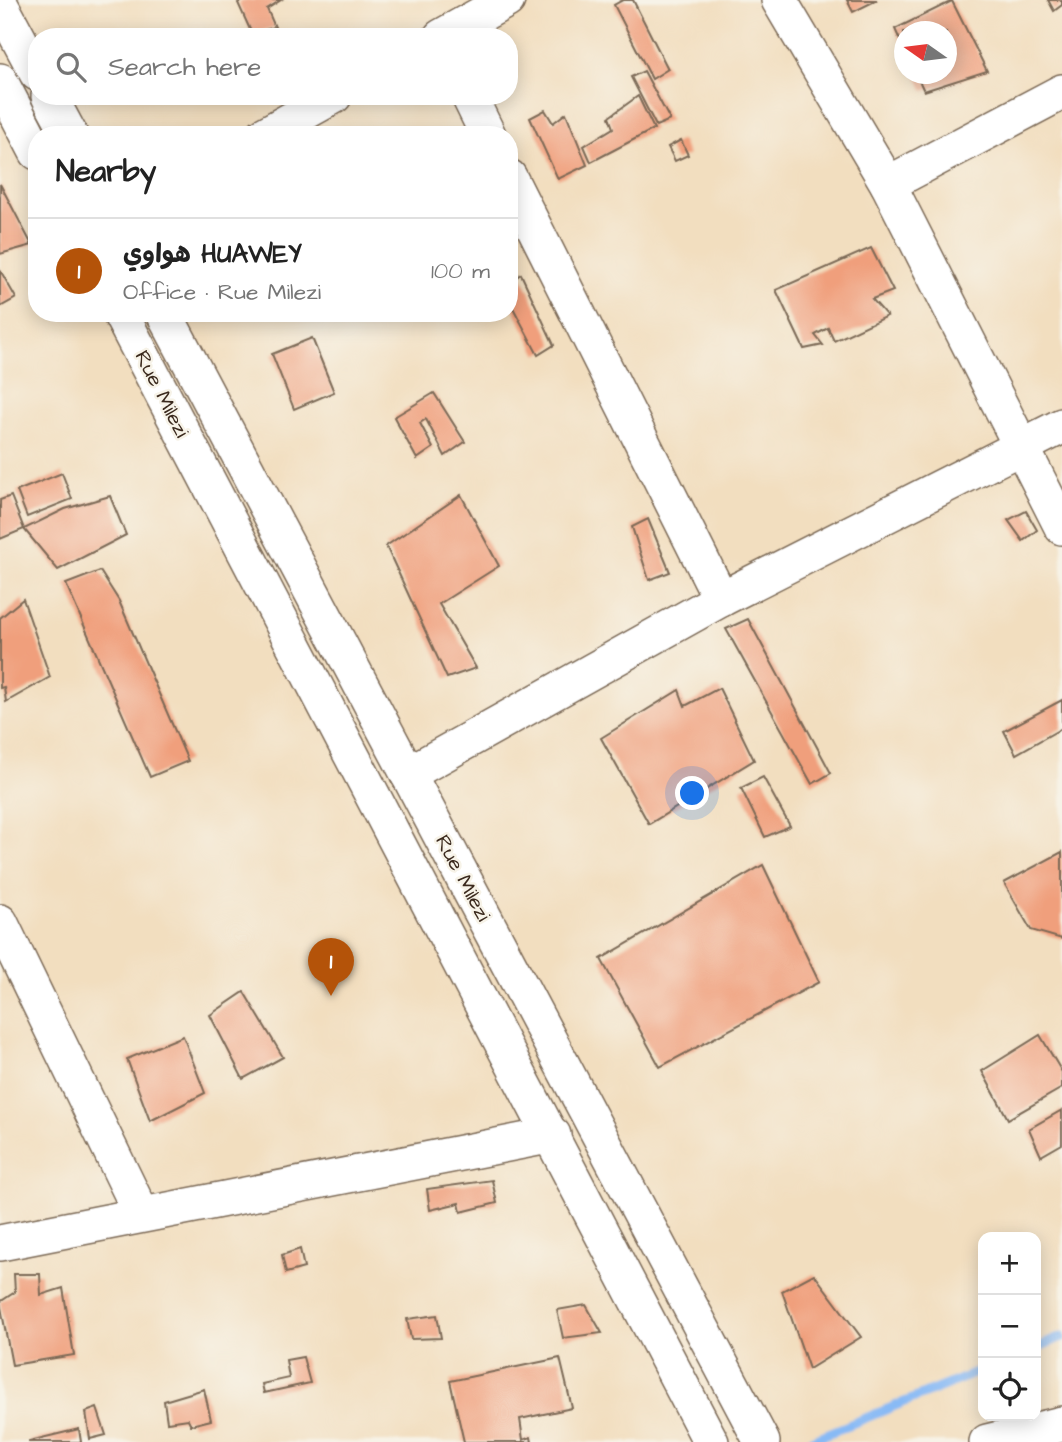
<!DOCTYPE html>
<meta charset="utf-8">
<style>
body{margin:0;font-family:"Architects Daughter","Playpen Sans Arabic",sans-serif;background:#f6f6f6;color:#222}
.controls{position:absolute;right:21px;bottom:21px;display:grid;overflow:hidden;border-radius:14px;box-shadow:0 4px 18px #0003}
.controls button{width:63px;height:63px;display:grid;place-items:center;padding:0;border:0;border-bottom:2px solid #e0e0e0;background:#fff;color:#222;font:35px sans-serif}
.compass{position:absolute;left:894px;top:21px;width:63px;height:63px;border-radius:50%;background:#fff;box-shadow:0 4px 18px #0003;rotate:284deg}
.you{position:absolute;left:693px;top:794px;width:24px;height:24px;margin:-18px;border:5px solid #fff;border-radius:50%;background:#1a73e8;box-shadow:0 0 0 10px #1a73e833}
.badge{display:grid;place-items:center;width:46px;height:46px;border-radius:50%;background:#b45309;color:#fff;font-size:23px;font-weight:700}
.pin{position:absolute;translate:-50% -58px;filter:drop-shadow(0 2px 4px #0008)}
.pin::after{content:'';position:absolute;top:37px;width:24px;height:21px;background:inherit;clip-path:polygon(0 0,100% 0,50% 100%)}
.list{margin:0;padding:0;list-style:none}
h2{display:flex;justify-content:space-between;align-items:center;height:91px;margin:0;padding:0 28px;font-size:30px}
h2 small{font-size:23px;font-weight:400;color:#767676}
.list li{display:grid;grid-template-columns:46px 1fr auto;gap:21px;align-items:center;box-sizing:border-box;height:105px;padding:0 28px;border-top:2px solid #e0e0e0}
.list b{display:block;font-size:26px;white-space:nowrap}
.list p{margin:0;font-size:23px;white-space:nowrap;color:#767676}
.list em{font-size:23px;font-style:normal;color:#767676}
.icon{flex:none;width:38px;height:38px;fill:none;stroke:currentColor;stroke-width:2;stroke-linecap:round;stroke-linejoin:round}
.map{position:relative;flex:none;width:1062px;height:1442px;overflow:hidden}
.search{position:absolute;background:#fff;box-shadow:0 4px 18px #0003;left:28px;top:28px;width:490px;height:77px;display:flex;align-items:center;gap:18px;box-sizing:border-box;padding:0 24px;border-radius:28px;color:#767676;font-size:26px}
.panel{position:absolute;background:#fff;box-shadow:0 4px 18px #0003;left:28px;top:126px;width:490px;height:196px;border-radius:28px}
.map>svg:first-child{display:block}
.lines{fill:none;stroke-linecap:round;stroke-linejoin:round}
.stream{stroke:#88baf5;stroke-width:9}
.building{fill:#f09f7c}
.minor-casing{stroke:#7b6956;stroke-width:38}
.minor{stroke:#fff;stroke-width:35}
.labels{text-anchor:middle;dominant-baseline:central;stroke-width:5;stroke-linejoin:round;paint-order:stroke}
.street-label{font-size:21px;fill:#3b2a1e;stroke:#f7f3e8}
</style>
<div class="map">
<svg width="1062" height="1442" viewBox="0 0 1062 1442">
<rect width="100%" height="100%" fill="#f7f3e8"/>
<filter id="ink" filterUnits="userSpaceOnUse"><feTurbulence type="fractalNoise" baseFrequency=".0143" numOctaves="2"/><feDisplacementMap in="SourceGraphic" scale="14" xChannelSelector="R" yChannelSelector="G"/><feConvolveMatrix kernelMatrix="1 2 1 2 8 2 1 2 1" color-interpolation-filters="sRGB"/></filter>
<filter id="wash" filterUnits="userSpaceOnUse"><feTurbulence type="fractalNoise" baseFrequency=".00686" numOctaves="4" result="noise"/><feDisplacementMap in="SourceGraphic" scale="28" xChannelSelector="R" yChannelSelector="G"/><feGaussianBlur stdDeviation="1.57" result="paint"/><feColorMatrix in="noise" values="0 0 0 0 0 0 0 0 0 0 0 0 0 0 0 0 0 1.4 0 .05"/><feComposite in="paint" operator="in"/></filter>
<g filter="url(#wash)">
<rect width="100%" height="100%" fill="#f2debf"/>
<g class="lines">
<!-- stream -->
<g class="stream">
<polyline points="1036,1348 1062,1337"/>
<polyline points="807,1442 983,1370"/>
</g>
</g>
<g id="blocks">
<!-- building -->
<g class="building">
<polygon points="243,0 281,0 267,9 275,27 252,34 238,3"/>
<polygon points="623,0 633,0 668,69 652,79 614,5"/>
<polygon points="847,0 877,0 853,12"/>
<polygon points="1048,0 1062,0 1062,5 1054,11"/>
<polygon points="952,1 987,71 924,91 916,74 946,74 946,32 904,32 904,49 895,29"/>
<polygon points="644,71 670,120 656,126 631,77"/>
<polygon points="638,96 654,129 591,162 584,146 613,128 609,117"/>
<polygon points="545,110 553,123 566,113 587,165 558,179 530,118"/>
<polygon points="681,140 688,155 675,161 668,147"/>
<polygon points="0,184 32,245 0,254"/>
<polygon points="871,248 893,291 872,299 887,316 834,341 828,328 815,335 823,345 804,349 776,290"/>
<polygon points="0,270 16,298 0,307"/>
<polygon points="521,274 554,345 538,355 509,300 509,282"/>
<polygon points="312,338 334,392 294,409 272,354"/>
<polygon points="434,393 465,442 445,456 426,419 420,423 433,448 417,459 394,417"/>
<polygon points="62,473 72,499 27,517 17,491"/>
<polygon points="461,495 499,566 439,604 476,668 447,678 386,546"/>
<polygon points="11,496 24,529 0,539 0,500"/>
<polygon points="110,496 126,535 58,570 24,529 65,509"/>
<polygon points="1026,511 1037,530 1023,541 1008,520"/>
<polygon points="648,519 670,572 649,580 632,527"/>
<polygon points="100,571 119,601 188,761 150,777 66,584"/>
<polygon points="23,599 50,677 6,702 4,687 0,688 0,618"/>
<polygon points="748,619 831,773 812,784 726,629"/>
<polygon points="719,688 754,760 649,824 601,738 679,690 685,706"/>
<polygon points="1062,700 1062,728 1016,754 1004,731"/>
<polygon points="763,777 790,826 765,837 741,788"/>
<polygon points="1062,852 1062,939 1031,930 1004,883"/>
<polygon points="763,865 819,982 660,1067 601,959"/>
<polygon points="244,992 283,1057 243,1079 210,1015"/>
<polygon points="1040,1035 1062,1072 1062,1088 1008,1119 982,1071"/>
<polygon points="183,1036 205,1093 150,1121 127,1059"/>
<polygon points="1062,1110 1062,1144 1041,1156 1029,1129"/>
<polygon points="492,1180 497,1203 461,1212 459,1203 430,1210 427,1189"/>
<polygon points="300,1249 304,1268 286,1273 282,1255"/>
<polygon points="14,1274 40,1274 41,1295 63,1288 74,1355 12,1365 0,1302 15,1292"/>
<polygon points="814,1274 861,1337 809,1369 782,1291"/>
<polygon points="586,1305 602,1333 563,1338 557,1310"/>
<polygon points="437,1315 441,1338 411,1339 407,1319"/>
<polygon points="303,1357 310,1383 264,1393 262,1384 289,1378 286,1360"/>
<polygon points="560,1358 572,1408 520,1419 523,1440 531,1437 532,1442 464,1442 450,1381"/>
<polygon points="204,1389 211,1420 191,1425 188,1419 167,1422 164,1401"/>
<polygon points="97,1408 106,1435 90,1439 86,1412"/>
<polygon points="79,1429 81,1442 29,1442 29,1441"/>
</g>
</g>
</g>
<g filter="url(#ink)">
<use href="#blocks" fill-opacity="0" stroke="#7b6956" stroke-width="2"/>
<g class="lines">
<defs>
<g id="minor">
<polyline points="779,0 888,184 1062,527"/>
<polyline points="0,4 37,73"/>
<polyline points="441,37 507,0"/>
<polyline points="0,81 37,152"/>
<polyline points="49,96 70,135"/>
<polyline points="469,96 488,135"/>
<polyline points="264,135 334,96"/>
<polyline points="509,177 721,599"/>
<polyline points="888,184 1062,92"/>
<path d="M120,313C314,691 517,1064 711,1442"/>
<polyline points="164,313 762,1442"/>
<polyline points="408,774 721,599 1062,426"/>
<polyline points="0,922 141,1213"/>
<polyline points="0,1243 553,1135"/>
<polyline points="987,1442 1062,1424"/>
</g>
</defs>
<!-- minor casing -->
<use href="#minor" class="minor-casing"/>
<!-- minor -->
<use href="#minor" class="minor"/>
</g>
</g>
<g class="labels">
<!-- street labels -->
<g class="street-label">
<text transform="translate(162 394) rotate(63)">Rue Milezi</text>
<text transform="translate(463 878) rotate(62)">Rue Milezi</text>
</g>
</g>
</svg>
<div class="controls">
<button>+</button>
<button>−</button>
<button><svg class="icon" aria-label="locate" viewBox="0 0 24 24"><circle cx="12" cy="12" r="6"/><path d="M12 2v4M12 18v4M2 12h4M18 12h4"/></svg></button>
</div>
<svg class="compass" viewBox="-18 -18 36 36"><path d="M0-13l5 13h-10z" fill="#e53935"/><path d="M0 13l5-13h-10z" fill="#767676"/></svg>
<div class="you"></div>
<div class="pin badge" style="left:331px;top:996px">1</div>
<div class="search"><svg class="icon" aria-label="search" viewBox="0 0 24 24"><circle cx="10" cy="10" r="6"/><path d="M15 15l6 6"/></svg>Search here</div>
<section class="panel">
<h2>Nearby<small></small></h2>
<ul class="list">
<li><span class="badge">1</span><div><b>هواوي HUAWEY</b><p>Office · Rue Milezi</p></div><em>100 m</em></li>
</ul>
</section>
</div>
